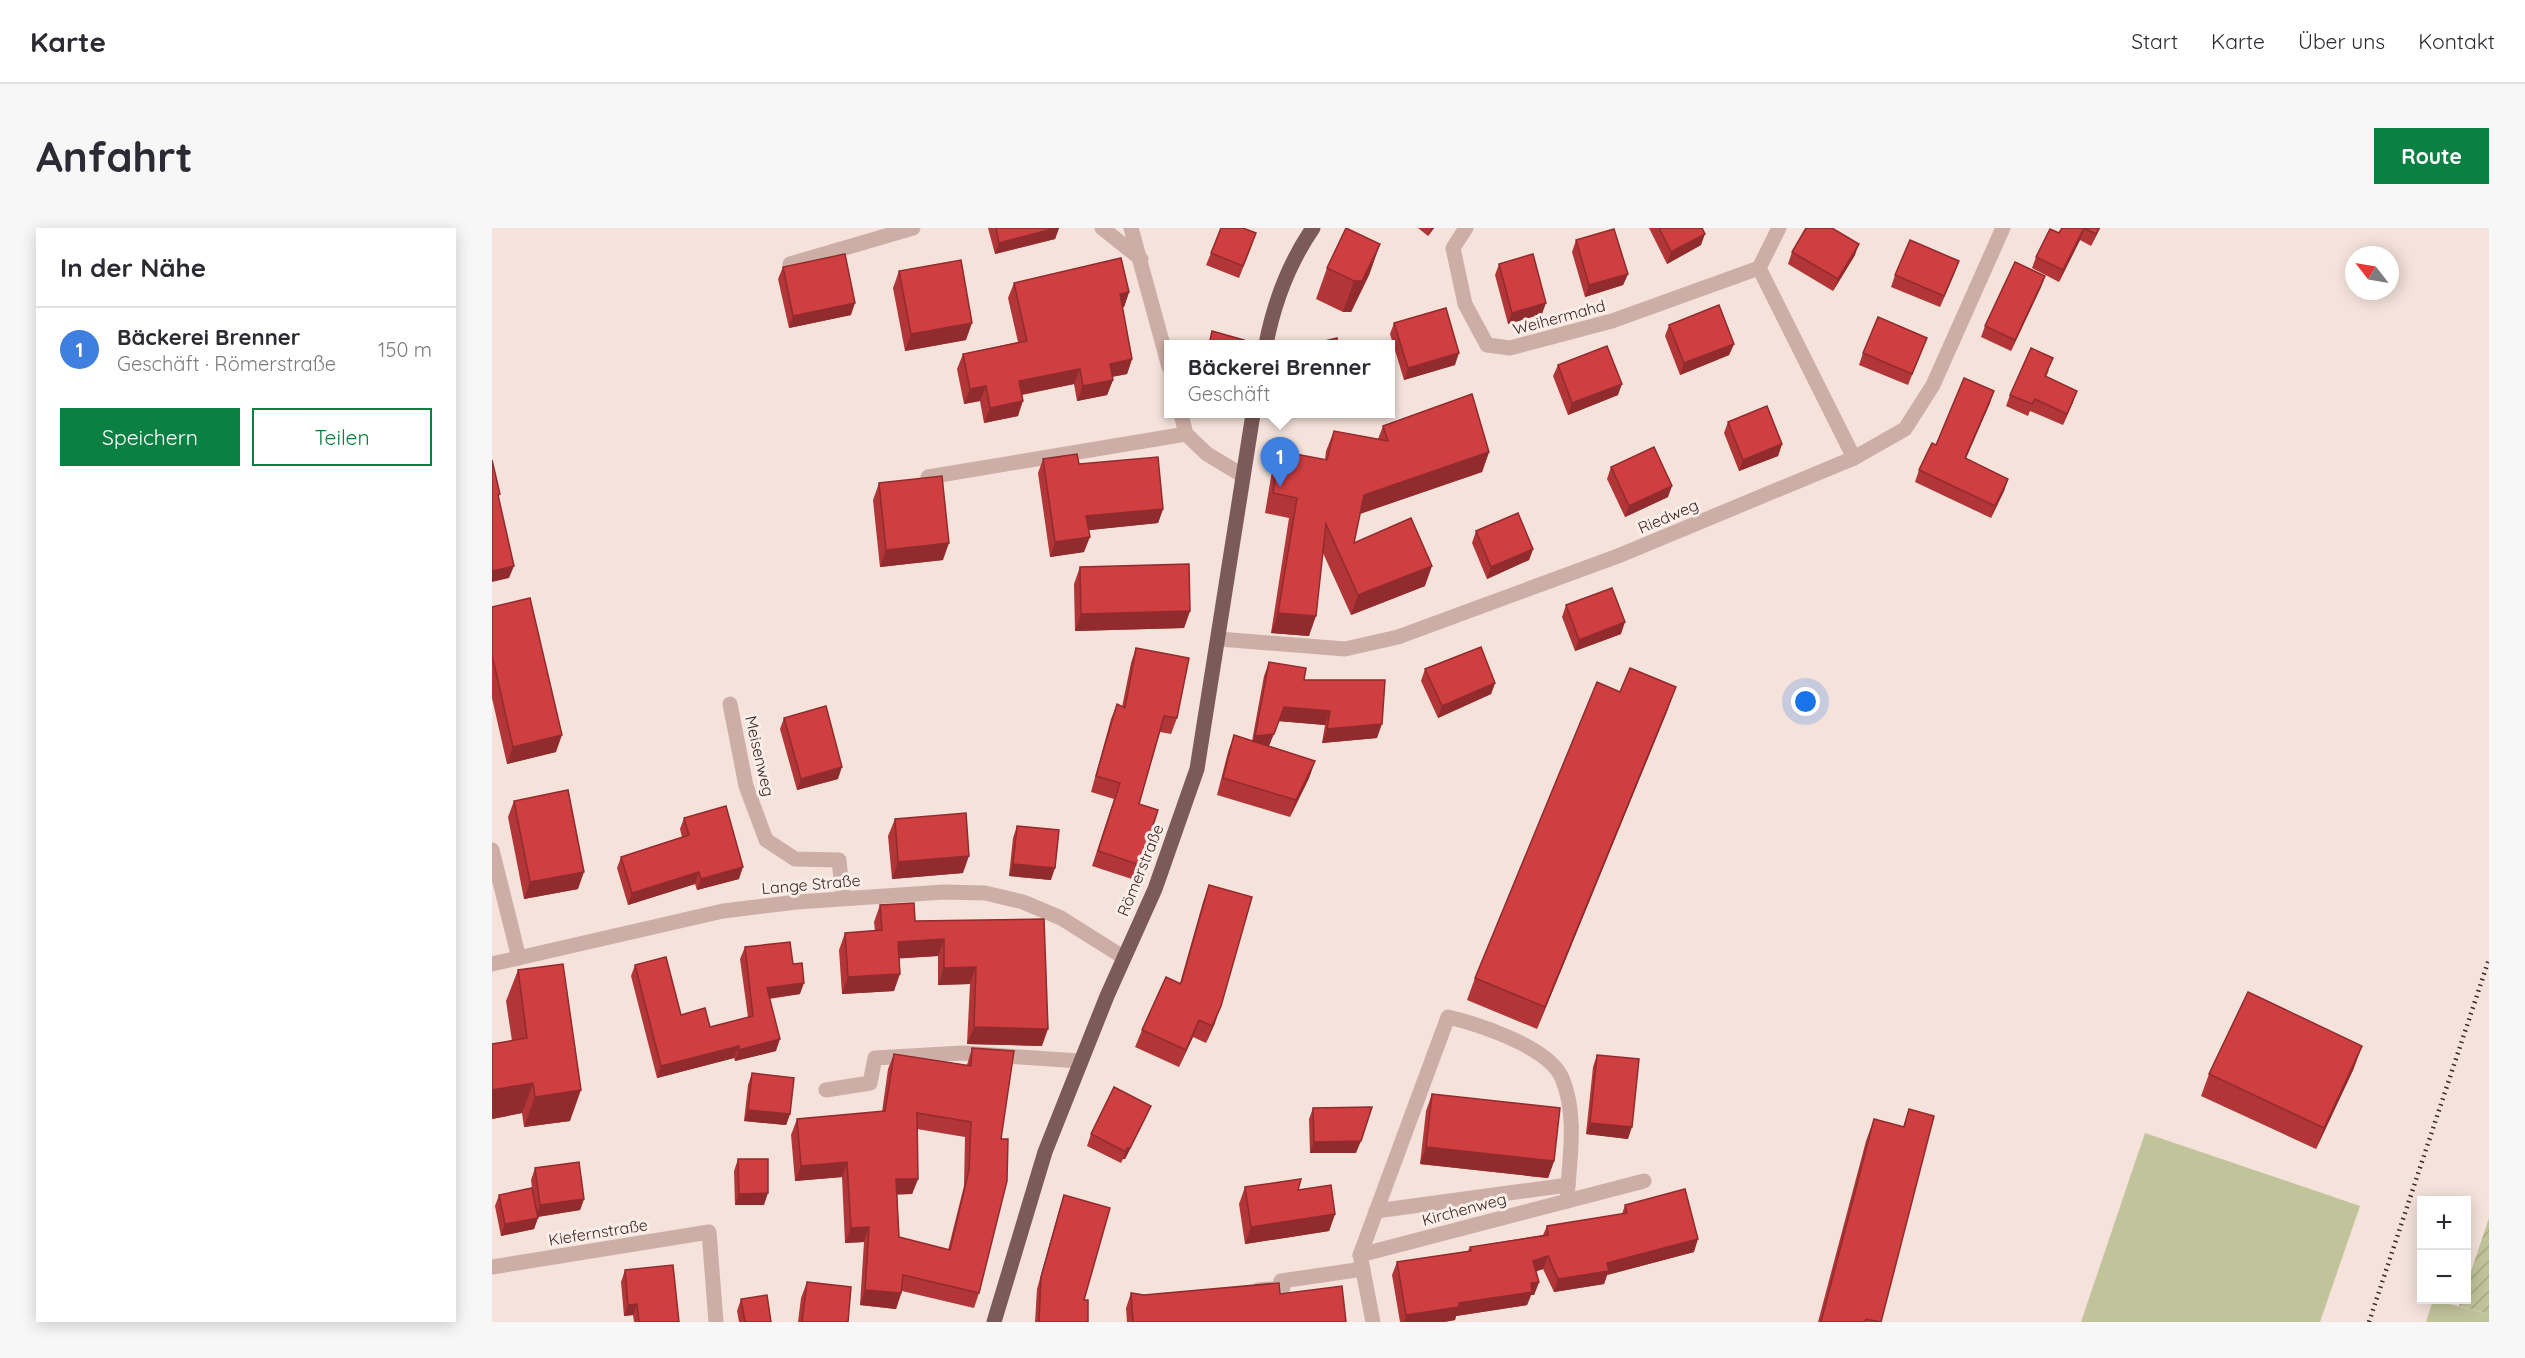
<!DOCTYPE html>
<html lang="de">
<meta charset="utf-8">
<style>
body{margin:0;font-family:Quicksand,sans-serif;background:#f7f7f7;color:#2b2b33}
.controls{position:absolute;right:18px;bottom:18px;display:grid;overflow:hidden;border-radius:0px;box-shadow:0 3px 15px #0003}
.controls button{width:54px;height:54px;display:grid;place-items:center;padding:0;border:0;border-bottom:2px solid #e1e1e2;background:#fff;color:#2b2b33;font:30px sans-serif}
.compass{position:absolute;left:1853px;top:18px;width:54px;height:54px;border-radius:50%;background:#fff;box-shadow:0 3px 15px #0003;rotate:301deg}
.you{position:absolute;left:1314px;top:474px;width:21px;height:21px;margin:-15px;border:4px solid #fff;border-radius:50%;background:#1a73e8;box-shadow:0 0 0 9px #1a73e833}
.badge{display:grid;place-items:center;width:39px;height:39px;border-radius:50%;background:#0b8043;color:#fff;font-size:20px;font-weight:700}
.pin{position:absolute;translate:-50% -50px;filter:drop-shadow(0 2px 3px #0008)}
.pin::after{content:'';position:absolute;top:32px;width:21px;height:18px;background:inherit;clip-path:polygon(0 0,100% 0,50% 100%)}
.popup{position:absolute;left:672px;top:112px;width:231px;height:78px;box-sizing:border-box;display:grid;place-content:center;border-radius:0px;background:#fff;filter:drop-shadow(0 2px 4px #0005);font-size:20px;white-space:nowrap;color:#7c7c81}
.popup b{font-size:22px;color:#2b2b33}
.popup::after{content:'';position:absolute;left:50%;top:100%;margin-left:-12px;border:12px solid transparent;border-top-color:#fff}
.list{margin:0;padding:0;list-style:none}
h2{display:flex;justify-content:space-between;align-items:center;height:78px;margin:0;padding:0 24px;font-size:26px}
h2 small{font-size:20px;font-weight:400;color:#7c7c81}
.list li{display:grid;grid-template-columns:39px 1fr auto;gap:18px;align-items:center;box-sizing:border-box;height:84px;padding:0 24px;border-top:2px solid #e1e1e2}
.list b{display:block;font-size:22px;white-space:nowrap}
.list p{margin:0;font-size:20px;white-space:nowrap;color:#7c7c81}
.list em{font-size:20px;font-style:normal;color:#7c7c81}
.actions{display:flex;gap:12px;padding:18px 24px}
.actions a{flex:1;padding:14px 0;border:2px solid #0b8043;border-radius:0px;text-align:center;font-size:21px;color:#0b8043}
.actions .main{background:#0b8043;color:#fff}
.map{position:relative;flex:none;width:1997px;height:1094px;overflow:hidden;border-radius:0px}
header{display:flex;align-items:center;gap:36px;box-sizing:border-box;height:84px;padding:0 30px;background:#fff;border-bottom:2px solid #e1e1e2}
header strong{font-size:28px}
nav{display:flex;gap:33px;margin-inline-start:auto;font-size:21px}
.intro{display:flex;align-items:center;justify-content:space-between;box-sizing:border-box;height:144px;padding:0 36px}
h1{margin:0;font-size:42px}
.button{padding:15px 27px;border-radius:0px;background:#0b8043;color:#fff;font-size:21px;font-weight:700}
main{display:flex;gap:36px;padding:0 36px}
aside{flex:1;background:#fff;border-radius:0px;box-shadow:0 3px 15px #0003}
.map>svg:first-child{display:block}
.green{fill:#c1c49a}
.garden{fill:url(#garden-furrows)}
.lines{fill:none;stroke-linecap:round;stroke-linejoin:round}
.minor{stroke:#cdaea6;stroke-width:15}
.major{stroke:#7b5a57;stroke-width:15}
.rail{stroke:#382827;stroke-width:4.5;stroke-dasharray:1.5 4.5;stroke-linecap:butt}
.wall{fill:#b23537;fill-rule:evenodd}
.shaded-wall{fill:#912b2d}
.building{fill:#cf3e40;stroke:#912b2d;stroke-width:1.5;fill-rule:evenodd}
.labels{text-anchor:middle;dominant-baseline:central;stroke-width:6;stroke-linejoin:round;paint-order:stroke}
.street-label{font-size:16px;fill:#382827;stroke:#fbede8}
</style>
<header>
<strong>Karte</strong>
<nav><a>Start</a><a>Karte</a><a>Über uns</a><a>Kontakt</a></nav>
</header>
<div class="intro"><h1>Anfahrt</h1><a class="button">Route</a></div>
<main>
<aside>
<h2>In der Nähe<small></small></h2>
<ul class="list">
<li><span class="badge" style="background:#3f7fe0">1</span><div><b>Bäckerei Brenner</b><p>Geschäft · Römerstraße</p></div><em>150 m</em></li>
</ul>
<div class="actions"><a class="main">Speichern</a><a>Teilen</a></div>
</aside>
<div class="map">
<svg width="1997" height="1094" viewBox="0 0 1997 1094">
<defs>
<pattern id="garden-furrows" width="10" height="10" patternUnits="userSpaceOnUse" patternTransform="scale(1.5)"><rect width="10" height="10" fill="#c1c49a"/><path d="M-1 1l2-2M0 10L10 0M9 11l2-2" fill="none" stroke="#a7a885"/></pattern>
</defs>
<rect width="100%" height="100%" fill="#f4e2db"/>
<!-- green -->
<g class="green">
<polygon points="1653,905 1868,978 1828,1094 1589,1094"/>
<polygon points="1941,1072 1997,1086 1997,1094 1934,1094"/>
</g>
<!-- garden -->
<polygon class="garden" points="1997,990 1997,1086 1967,1078 1969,1072 1974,1072 1975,1055"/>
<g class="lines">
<!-- minor -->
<g class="minor">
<polyline points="610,0 649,31"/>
<polyline points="639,0 677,139"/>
<polyline points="974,0 961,20 973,76 995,117 1018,120 1120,93 1267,40 1287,0"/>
<polyline points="298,36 421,0"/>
<polyline points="1267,40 1362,230"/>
<polyline points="689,186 694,206 715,226 750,247"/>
<polyline points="436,249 694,206"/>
<polyline points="727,411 853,421 906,409 1126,328 1362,230 1413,201 1441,157 1511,0"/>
<polyline points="238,476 254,558 274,612 303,631 347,632 351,670"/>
<polyline points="0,622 27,730"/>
<polyline points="0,736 231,683 305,674 452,664 493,665 531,674 569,690 631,729"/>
<polyline points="334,862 378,855 383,830 470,825 588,833"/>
<polyline points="884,983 1076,957"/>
<path d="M868,1027L956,789C986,796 1057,819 1070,850C1086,888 1077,933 1075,973"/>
<polyline points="868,1027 1152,953"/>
<polyline points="869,1032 881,1094"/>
<polyline points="0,1039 217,1004 224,1094"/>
<polyline points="766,1062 791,1060 789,1053 871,1041"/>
</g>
<!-- major -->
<g class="major">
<path d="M774,116C782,75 797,35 821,0"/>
<polyline points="502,1094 553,924 615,768 663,661 705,541 761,186"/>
</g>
<!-- rail -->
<polyline class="rail" points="1877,1094 1997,731"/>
</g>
<!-- wall -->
<g class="wall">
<polygon points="496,0 567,0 563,11 503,26"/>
<polygon points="926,0 942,0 936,8"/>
<polygon points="1157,0 1210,0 1209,17 1175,36"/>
<polygon points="1570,0 1608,0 1599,18 1588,12 1567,54 1540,40 1544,29 1567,5"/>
<polygon points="1084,12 1136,46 1131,57 1093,69 1080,24"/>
<polygon points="888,16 877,47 859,84 851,84 824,71 835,40"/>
<polygon points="760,17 747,50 714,37 719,25"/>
<polygon points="1300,24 1363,27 1341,63 1296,36"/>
<polygon points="1467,33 1448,79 1399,59 1403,47"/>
<polygon points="1007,36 1050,86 1016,96 1003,47"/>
<polygon points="291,39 359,87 297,100 286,51"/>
<polygon points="407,43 474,112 413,123 401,60"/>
<polygon points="1553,48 1549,59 1519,123 1489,109 1493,98"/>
<polygon points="522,55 637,64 632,79 630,79 640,131 635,146 620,149 621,152 615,167 585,173 582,156 530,167 526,188 492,195 488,173 472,176 465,141 471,126 526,114 516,70"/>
<polygon points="902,95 963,137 912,152 898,106"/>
<polygon points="1177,97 1242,116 1237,127 1188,147 1173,108"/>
<polygon points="1435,110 1416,157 1367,137 1371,125"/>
<polygon points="1066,137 1126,167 1076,187 1061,148"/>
<polygon points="1557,142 1554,149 1581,174 1571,197 1538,183 1536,188 1514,178 1518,167"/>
<polygon points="1498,175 1473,231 1516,251 1512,263 1499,290 1423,254 1427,242 1444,217"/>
<polygon points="1236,194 1290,216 1286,228 1247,243 1232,205"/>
<polygon points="891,198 997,224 990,244 868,286 862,315 933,358 859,387 831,325 817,408 779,405 797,290 773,285 780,243 787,223 833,232 834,223 842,203 886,211"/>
<polygon points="551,231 587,236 671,281 666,295 596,302 592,324 558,329 546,245"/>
<polygon points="1119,239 1176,269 1133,289 1115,251"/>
<polygon points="387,255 451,332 388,339 381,272"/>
<polygon points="984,303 1041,321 1037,332 995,351 980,315"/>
<polygon points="588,339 698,383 692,400 583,403 582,356"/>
<polygon points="1074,377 1129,406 1083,423 1070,389"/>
<polygon points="0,379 64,524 15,536 0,470"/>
<polygon points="644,420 685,490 679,506 668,504 647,576 648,637 643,652 600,638 622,571 599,564 619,491 625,476 630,479 639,435"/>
<polygon points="777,434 812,452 885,510 830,515 833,497 786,493 777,518 823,533 817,550 798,589 725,567 736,524 742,507 760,513 772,448"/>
<polygon points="933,441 1003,455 999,466 946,490 929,453"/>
<polygon points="1128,464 1176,481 1045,801 975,772 983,750"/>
<polygon points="292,490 346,551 305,562 288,501"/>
<polygon points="22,573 86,661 32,671 16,589"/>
<polygon points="192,590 247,651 205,662 203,656 136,677 125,640 129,629 190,609 188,601"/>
<polygon points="403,591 471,645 400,651 396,608"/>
<polygon points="525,598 559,652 517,648 521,610"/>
<polygon points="717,657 723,795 714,815 701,809 687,839 643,819 650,802 688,755 711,674"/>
<polygon points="388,677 423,693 552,691 550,818 475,816 478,756 446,757 446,728 407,730 402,763 350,766 347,722 353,705 383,703 382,694"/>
<polygon points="253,719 301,736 308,766 277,771 284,823 243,833 242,830 165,850 139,748 143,737 189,787 218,799 256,789 248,731"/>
<polygon points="26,742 78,893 32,899 30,885 0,891 0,816 20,813 14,773"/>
<path d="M480,820L509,911L487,1065L482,1080L410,1063L404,1081L368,1077L372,1014L353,1015L350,949L303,953L299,907L305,891L390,884L396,841L402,826L475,837ZM425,901L473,909L472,958L456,1022L407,1009L405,966H420L426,951Z"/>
<polygon points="1105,827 1136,911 1094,906 1101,839"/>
<polygon points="1862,840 1824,921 1709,868 1717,846"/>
<polygon points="260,845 298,886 294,897 252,893 256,857"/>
<polygon points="940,866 1062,933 1056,950 928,936 934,883"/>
<polygon points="659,878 654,889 633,931 631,931 629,935 595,918 599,906"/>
<polygon points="821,880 864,925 818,925 817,891"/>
<polygon points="1417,881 1389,1094 1326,1094 1374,913 1382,891 1411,899"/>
<polygon points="246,931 272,977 243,977 242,943"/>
<polygon points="43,940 92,971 88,982 46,989 42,1001 9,1008 3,978 7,967 40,960 39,952"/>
<polygon points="753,959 806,962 843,986 837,1003 753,1016 747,976"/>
<polygon points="572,967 596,1094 543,1094 545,1061 568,979"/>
<polygon points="1133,977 1202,1024 1115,1047 1112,1056 1062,1064 1051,1041 1044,1043 1047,1054 1042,1067 1039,1067 1035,1077 964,1088 963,1092 952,1094 908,1094 900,1047 905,1034 976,1023 978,1019 1051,1007 1055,998 1130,986"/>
<polygon points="133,1042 187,1094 142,1094 141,1087 132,1088 129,1054"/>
<polygon points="315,1054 356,1094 306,1094 309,1070"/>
<polygon points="639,1065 652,1067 788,1066 854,1094 635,1094 634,1080"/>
<polygon points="249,1071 279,1094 247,1094 245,1083"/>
</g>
<!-- shaded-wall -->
<g class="shaded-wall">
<polygon points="564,0 567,0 563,11 503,26 507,15"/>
<polygon points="939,0 942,0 936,8"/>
<polygon points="1592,0 1588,12 1567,54 1571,42"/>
<polygon points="1607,0 1608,0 1599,18 1604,6"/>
<polygon points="1213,6 1209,17 1175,36 1179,24"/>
<polygon points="888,16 877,47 859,84 851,84 862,53"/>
<polygon points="1367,16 1363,27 1341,63 1346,51"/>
<polygon points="1467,33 1463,44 1448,79 1452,68"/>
<polygon points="1136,46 1131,57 1093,69 1097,57"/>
<polygon points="1553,48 1549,59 1519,123 1523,112"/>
<polygon points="637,64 632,79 622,81 628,66"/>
<polygon points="363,75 359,87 297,100 301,88"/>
<polygon points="1054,75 1050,86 1016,96 1020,85"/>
<polygon points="480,95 474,112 413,123 419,106"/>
<polygon points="1242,116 1237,127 1188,147 1192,135"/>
<polygon points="967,125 963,137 912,152 916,140"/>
<polygon points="640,131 635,146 612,150 618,136"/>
<polygon points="588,141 582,156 522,168 527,153"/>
<polygon points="621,152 615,167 585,173 591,158"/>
<polygon points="1130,156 1126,167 1076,187 1080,175"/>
<polygon points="494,158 488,173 472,176 478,161"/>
<polygon points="1502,163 1498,175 1469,242 1473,230"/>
<polygon points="1585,163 1581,174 1571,197 1575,186"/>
<polygon points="531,173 526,188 492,195 498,180"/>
<polygon points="1290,216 1286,228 1247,243 1251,232"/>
<polygon points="997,224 990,244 864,287 872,267"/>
<polygon points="1516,251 1512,263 1499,290 1503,278"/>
<polygon points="1180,258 1176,269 1133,289 1137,278"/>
<polygon points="671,281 666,295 589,303 594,288"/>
<polygon points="598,309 592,324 558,329 563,314"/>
<polygon points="457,315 451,332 388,339 394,322"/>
<polygon points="1041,321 1037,332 995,351 999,339"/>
<polygon points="22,338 17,350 0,354 0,343"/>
<polygon points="940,338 933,358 859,387 866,367"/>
<polygon points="698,383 692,400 583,403 589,386"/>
<polygon points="786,385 824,388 817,408 779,405"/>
<polygon points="1133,394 1129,406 1083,423 1087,412"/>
<polygon points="1003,455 999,466 946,490 950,478"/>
<polygon points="1184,459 1176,481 1045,801 1053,779"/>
<polygon points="792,479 838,483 833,497 786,493"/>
<polygon points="890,496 885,510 830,515 835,501"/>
<polygon points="782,506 776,520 758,522 763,508"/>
<polygon points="70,507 64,524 15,536 21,519"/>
<polygon points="823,533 817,550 798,589 804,572"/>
<polygon points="350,539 346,551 305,562 309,551"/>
<polygon points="477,628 471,645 400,651 406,634"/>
<polygon points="521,636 563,640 559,652 517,648"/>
<polygon points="251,639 247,651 205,662 209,651"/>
<polygon points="92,644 86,661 32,671 38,654"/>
<polygon points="207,644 203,656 136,677 140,665"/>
<polygon points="452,711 446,728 400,731 406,714"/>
<polygon points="484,739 478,756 446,757 452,740"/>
<polygon points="408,746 402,763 350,766 356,749"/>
<polygon points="312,755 308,766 271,771 275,760"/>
<polygon points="729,778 723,795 714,815 720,798"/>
<polygon points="707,792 701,809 687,839 694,822"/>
<polygon points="482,799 556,801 550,818 475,816"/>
<polygon points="288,811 284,823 243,833 247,822"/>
<polygon points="247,818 242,830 165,850 169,838"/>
<polygon points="1870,818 1862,840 1824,921 1832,900"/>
<polygon points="41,855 30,885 0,891 0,862"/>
<polygon points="89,862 78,893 32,899 43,869"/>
<polygon points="659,878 654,889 633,931 631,931 635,920"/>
<polygon points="256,882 298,886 294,897 252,893"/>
<polygon points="1098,895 1140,899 1136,911 1094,906"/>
<polygon points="869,913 864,925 818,925 822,914"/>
<polygon points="934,919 1062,933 1056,950 928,936"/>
<polygon points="355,934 350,949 303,953 309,938"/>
<polygon points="404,951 426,951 420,966 399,967"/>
<polygon points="276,965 272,977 243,977 247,966"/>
<polygon points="92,971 88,982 44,989 48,977"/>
<polygon points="843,986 837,1003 753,1016 759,999"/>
<polygon points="46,990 42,1001 9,1008 13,996"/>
<polygon points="377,999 372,1014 353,1015 359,1000"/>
<polygon points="1206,1011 1202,1024 1115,1047 1112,1056 1062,1064 1066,1051 1115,1035"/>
<polygon points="1056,1028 1051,1041 1037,1046 1041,1033"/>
<polygon points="1047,1054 1042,1067 1039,1067 1035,1077 964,1088 963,1092 952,1094 912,1094 914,1087 967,1075 1039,1055"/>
<polygon points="373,1062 409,1065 404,1081 368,1077"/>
<polygon points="145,1076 141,1087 132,1088 136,1077"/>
</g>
<!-- building -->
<g class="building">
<polygon points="504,0 564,0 507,15"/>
<polygon points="729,0 751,0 764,5 751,38 719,25"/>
<polygon points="854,0 888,16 870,53 862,53 835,40"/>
<polygon points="1167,0 1210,0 1213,6 1179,24"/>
<polygon points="1314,0 1340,0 1367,16 1346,51 1300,24"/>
<polygon points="1570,0 1607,0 1604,6 1592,0 1571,42 1544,29 1558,1 1567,5"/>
<polygon points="1122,1 1136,46 1097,57 1084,12"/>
<polygon points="1418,12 1467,33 1452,68 1403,47"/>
<polygon points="353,26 363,75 301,88 291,39"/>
<polygon points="1041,26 1054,75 1020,85 1007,36"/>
<polygon points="629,30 637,64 628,66 640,131 618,136 621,152 591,158 588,141 527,153 531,173 498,180 494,158 478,161 471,126 535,113 522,55"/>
<polygon points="469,32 480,95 419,106 407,43"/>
<polygon points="1523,34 1553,48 1523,112 1493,98"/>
<polygon points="1227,77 1242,116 1192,135 1177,97"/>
<polygon points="954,80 967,125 916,140 902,95"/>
<polygon points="1386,89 1435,110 1420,146 1371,125"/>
<polygon points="720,103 752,112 750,117 717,117"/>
<polygon points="845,110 846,117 817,117"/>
<polygon points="1115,118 1130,156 1080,175 1066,137"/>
<polygon points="1539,120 1561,130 1553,148 1585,163 1575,186 1543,171 1540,176 1518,167"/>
<polygon points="1472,150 1502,163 1473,230 1516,251 1503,278 1427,242 1440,215 1444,217"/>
<polygon points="980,166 997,224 872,267 862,315 919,290 940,338 866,367 834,296 824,388 786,385 805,270 781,265 787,223 835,232 842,203 896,213 891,198"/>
<polygon points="1275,178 1290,216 1251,232 1236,194"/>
<polygon points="1162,219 1180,258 1137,278 1119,239"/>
<polygon points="585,226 587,236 666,229 671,281 594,288 598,309 563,314 551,231"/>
<polygon points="0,232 8,266 6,267 22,338 0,343"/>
<polygon points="450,248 457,315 394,322 387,255"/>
<polygon points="1026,285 1041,321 999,339 984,303"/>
<polygon points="697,336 698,383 589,386 588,339"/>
<polygon points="1120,360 1133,394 1087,412 1074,377"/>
<polygon points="38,370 70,507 21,519 0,427 0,379"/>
<polygon points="989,419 1003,455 950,478 933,441"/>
<polygon points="644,420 697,430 685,490 672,488 647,576 666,582 648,637 606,623 628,555 604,548 625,476 633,480"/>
<polygon points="777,434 814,440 812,452 893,452 890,496 835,501 838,483 792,479 782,506 763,508"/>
<polygon points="1138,440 1184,459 1053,779 983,750 1105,454 1128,464"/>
<polygon points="334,478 350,539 309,551 292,490"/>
<polygon points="742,507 823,533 804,572 731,550"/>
<polygon points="76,562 92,644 38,654 22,573"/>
<polygon points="234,578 251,639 209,651 207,644 140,665 129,629 197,607 192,590"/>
<polygon points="474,585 477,628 406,634 403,591"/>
<polygon points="525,598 567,602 563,640 521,636"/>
<polygon points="717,657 760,669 729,778 720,798 707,792 694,822 650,802 674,749 689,756"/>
<polygon points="422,675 423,693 552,691 556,801 482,799 484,739 452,740 452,711 406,714 408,746 356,749 353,705 390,702 388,677"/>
<polygon points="298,714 301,736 310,735 312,755 275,760 288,811 247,822 247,818 169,838 143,737 174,729 189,787 213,780 218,799 261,788 253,719"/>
<polygon points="71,736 89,862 43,869 41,855 0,862 0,816 35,810 26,742"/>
<polygon points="1756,764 1870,818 1832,900 1717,846"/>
<path d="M480,820L522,823L509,911H516L515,953L487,1065L411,1047L409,1065L373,1062L377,999L359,1000L355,934L309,938L305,891L393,883L402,826L479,838ZM425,885L479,894L477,942L458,1022L407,1009L404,951H426Z"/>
<polygon points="1105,827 1147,831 1140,899 1098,895"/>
<polygon points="260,845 302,850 298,886 256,882"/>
<polygon points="622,859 659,878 638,920 635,920 634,924 599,906"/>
<polygon points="940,866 1068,880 1062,933 934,919"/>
<polygon points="880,879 869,913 822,914 821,880"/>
<polygon points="1417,881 1442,888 1389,1094 1374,1091 1373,1094 1329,1094 1382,891 1412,899"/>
<polygon points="246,931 276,931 276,965 247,966"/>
<polygon points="87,934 92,971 48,977 43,940"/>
<polygon points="809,951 806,962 839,957 843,986 759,999 753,959"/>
<polygon points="40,960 46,990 13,996 7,967"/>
<polygon points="1193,961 1206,1011 1115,1035 1117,1043 1066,1051 1056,1028 1041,1033 1047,1054 1039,1055 1040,1064 967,1075 967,1079 914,1087 905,1034 979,1023 978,1019 1056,1007 1055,998 1135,985 1133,977"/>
<polygon points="572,967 618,980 592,1072 596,1072 596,1094 547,1094 549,1049"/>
<polygon points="181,1037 187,1094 147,1094 145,1076 136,1077 133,1042"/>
<polygon points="315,1054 359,1059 356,1094 310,1094"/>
<polygon points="787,1055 788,1066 850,1058 854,1094 641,1094 639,1065 652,1067"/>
<polygon points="275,1067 279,1094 253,1094 249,1071"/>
</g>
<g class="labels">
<!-- street labels -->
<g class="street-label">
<text transform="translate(1067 89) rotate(-15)">Weihermahd</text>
<text transform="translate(1176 288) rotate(-23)">Riedweg</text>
<text transform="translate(268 528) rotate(77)">Meisenweg</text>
<text transform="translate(648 642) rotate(-68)">Römerstraße</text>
<text transform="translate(319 656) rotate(-5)">Lange Straße</text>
<text transform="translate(972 981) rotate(-15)">Kirchenweg</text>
<text transform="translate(106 1004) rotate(-9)">Kiefernstraße</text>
</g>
</g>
</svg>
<div class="controls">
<button>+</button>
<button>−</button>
</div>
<svg class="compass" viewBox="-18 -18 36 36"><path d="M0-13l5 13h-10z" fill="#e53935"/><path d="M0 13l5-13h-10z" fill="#7c7c81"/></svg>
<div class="you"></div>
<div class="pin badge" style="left:788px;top:259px;background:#3f7fe0">1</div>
<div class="popup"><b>Bäckerei Brenner</b>Geschäft</div>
</div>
</main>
